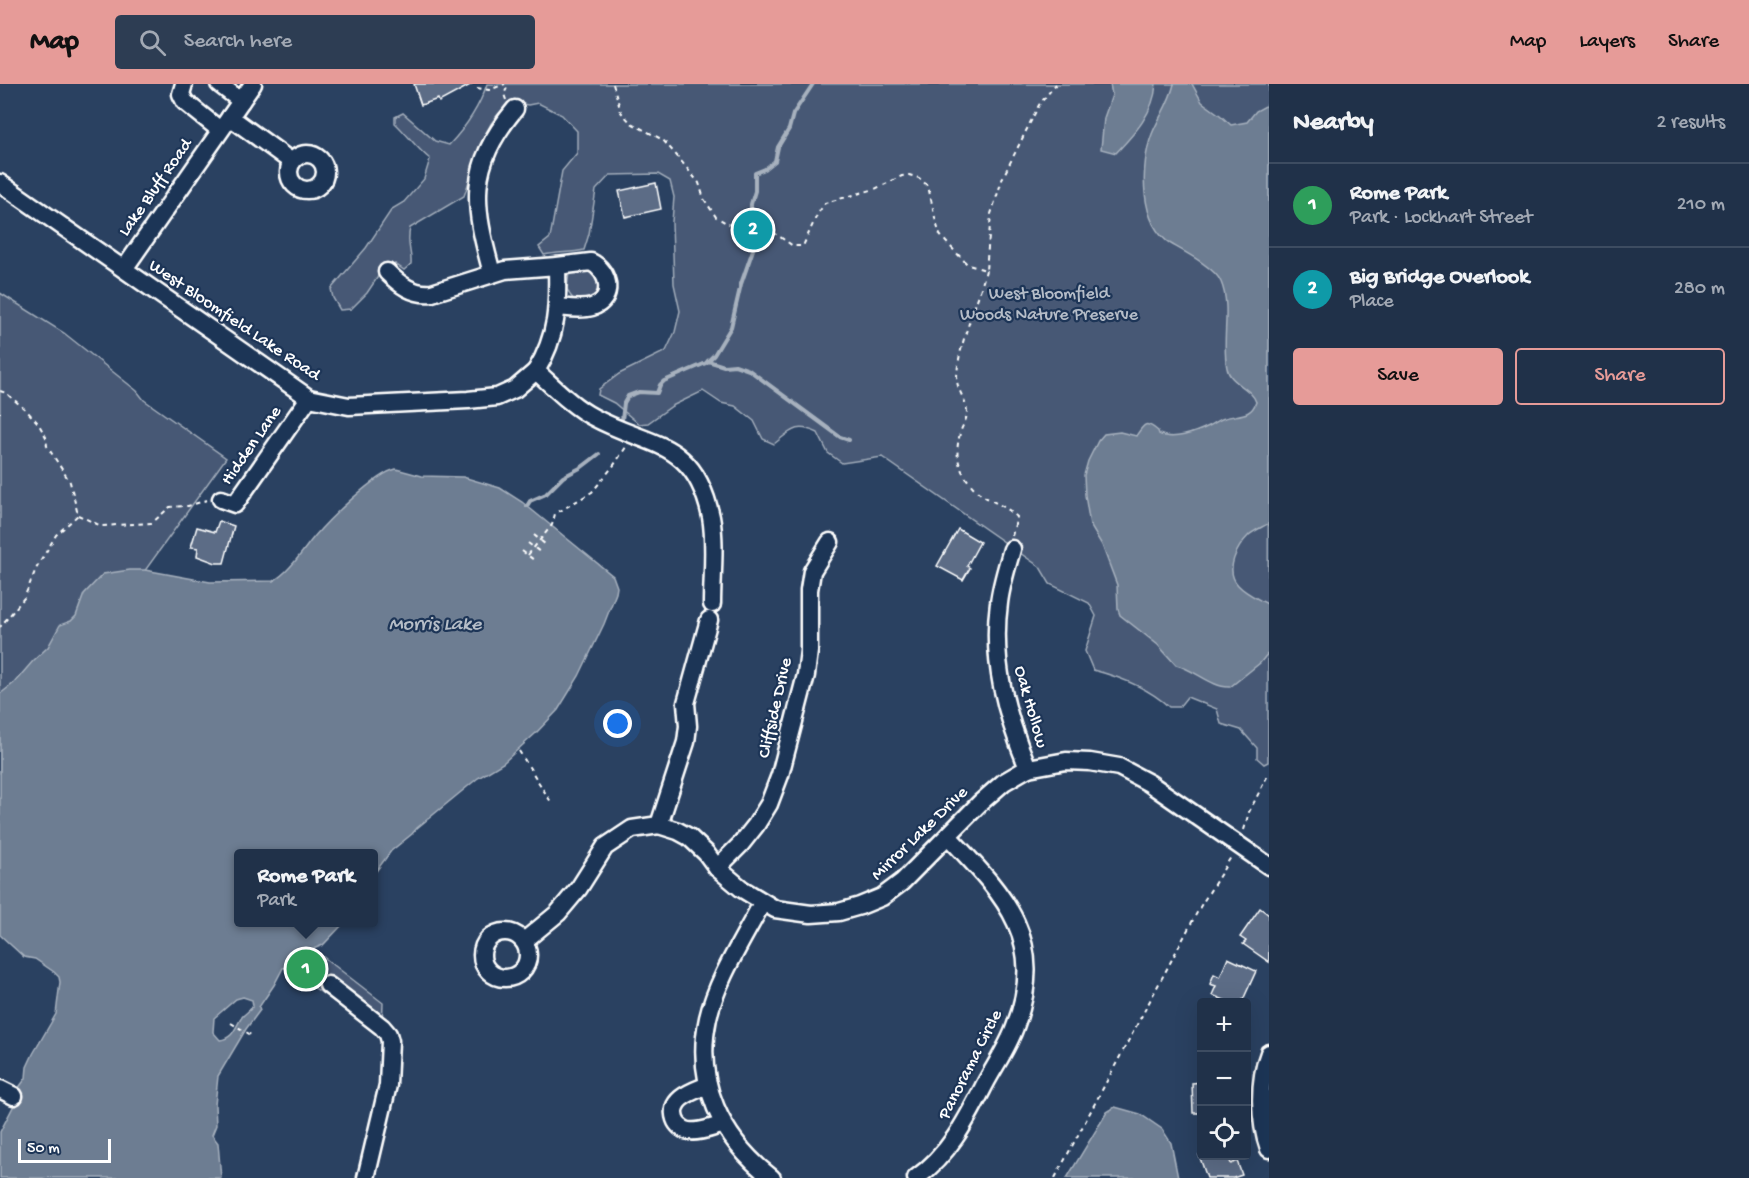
<!DOCTYPE html>
<meta charset="utf-8">
<style>
body{margin:0;font-family:"Gochi Hand",sans-serif;background:#2d3d53;color:#f1f3f6}
.controls{position:absolute;right:18px;bottom:18px;display:grid;overflow:hidden;border-radius:6px;box-shadow:0 6px 24px #0002}
.controls button{width:54px;height:54px;display:grid;place-items:center;padding:0;border:0;border-bottom:2px solid #3d4c61;background:#203149;color:#f1f3f6;font:30px sans-serif}
.scale{position:absolute;left:18px;bottom:15px;width:93px;box-sizing:border-box;padding-left:6px;border:3px solid #fff;border-top:0;font-size:16px;line-height:21px;white-space:nowrap;color:#fff;-webkit-text-stroke:4px #1d3557;paint-order:stroke}
.you{position:absolute;left:618px;top:640px;width:21px;height:21px;margin:-15px;border:4px solid #fff;border-radius:50%;background:#1a73e8;box-shadow:0 0 0 9px #1a73e833}
.badge{display:grid;place-items:center;width:39px;height:39px;border-radius:50%;background:#e69b98;color:#fff;font-size:20px;font-weight:700}
.pin{position:absolute;translate:-50% -50%;border:3px solid #fff;box-shadow:0 2px 6px #0006}
.popup{position:absolute;left:234px;top:765px;width:144px;height:78px;box-sizing:border-box;display:grid;place-content:center;border-radius:6px;background:#203149;filter:drop-shadow(0 2px 4px #0005);font-size:20px;white-space:nowrap;color:#a2a9b4}
.popup b{font-size:22px;color:#f1f3f6}
.popup::after{content:'';position:absolute;left:50%;top:100%;margin-left:-12px;border:12px solid transparent;border-top-color:#203149}
.list{margin:0;padding:0;list-style:none}
h2{display:flex;justify-content:space-between;align-items:center;height:78px;margin:0;padding:0 24px;font-size:26px}
h2 small{font-size:20px;font-weight:400;color:#a2a9b4}
.list li{display:grid;grid-template-columns:39px 1fr auto;gap:18px;align-items:center;box-sizing:border-box;height:84px;padding:0 24px;border-top:2px solid #3d4c61}
.list b{display:block;font-size:22px;white-space:nowrap}
.list p{margin:0;font-size:20px;white-space:nowrap;color:#a2a9b4}
.list em{font-size:20px;font-style:normal;color:#a2a9b4}
.actions{display:flex;gap:12px;padding:18px 24px}
.actions a{flex:1;padding:14px 0;border:2px solid #e69b98;border-radius:6px;text-align:center;font-size:21px;color:#e69b98}
.actions .main{background:#e69b98;color:#111}
.icon{flex:none;width:33px;height:33px;fill:none;stroke:currentColor;stroke-width:2;stroke-linecap:round;stroke-linejoin:round}
.map{position:relative;flex:none;width:1269px;height:1094px;overflow:hidden}
header{display:flex;align-items:center;gap:36px;box-sizing:border-box;height:84px;padding:0 30px;background:#e69b98;color:#111}
header strong{font-size:28px}
nav{display:flex;gap:33px;margin-inline-start:auto;font-size:21px}
.search{width:420px;height:54px;background:#2d3d53;display:flex;align-items:center;gap:15px;box-sizing:border-box;padding:0 21px;border-radius:6px;color:#a2a9b4;font-size:22px}
main{display:flex}
aside{flex:1;background:#203149}
.map>svg:first-child{display:block}
.green{fill:#465975;stroke:#a2acba;stroke-width:1.5}
.water{fill:#6d7d92;stroke:#a7b1be;stroke-width:1.5;fill-rule:evenodd}
.lines{fill:none;stroke-linecap:round;stroke-linejoin:round}
.stream{stroke:#a7b1be;stroke-width:4}
.building{fill:#5b6c86;stroke:#fff;stroke-width:1.5}
.minor-casing{stroke:#fff;stroke-width:21}
.path{stroke:#fff;stroke-width:2;stroke-dasharray:4.5 4.5;stroke-linecap:butt}
.minor{stroke:#1d3557;stroke-width:16}
.labels{text-anchor:middle;dominant-baseline:central;stroke-width:4.5;stroke-linejoin:round;paint-order:stroke}
.street-label{font-size:18px;fill:#fff;stroke:#1d3557}
.park-label{font-size:18px;fill:#b5bdc8;stroke:#1d3557}
.water-label{font-size:20px;font-style:italic;fill:#b6bec8;stroke:#1d3557}
</style>
<header>
<strong>Map</strong>
<div class="search"><svg class="icon" aria-label="search" viewBox="0 0 24 24"><circle cx="10" cy="10" r="6"/><path d="M15 15l6 6"/></svg>Search here</div>
<nav><a>Map</a><a>Layers</a><a>Share</a></nav>
</header>
<main>
<div class="map">
<svg width="1269" height="1094" viewBox="0 0 1269 1094">
<rect width="100%" height="100%" fill="#2a4161"/>
<filter id="ink" filterUnits="userSpaceOnUse"><feTurbulence type="fractalNoise" baseFrequency=".0167" numOctaves="2"/><feDisplacementMap in="SourceGraphic" scale="12" xChannelSelector="R" yChannelSelector="G"/><feConvolveMatrix kernelMatrix="1 2 1 2 8 2 1 2 1" color-interpolation-filters="sRGB"/></filter>
<g filter="url(#ink)">
<!-- green -->
<g class="green">
<path d="M487,0H1269L1268,678L1264,680L1257,674V664L1241,646L1221,640L1217,625L1187,613L1179,623H1169C1149,604 1120,593 1093,586L1085,567L1096,532L1089,519L1050,500L1040,483L882,373L842,379L828,369L818,349C796,339 792,346 774,360L763,355L754,337L735,322L721,319L703,307L672,322L648,339L639,340L614,319L598,311L599,305L619,290L666,267L675,248L680,227L674,200L672,138L674,113L670,97L658,90L610,91L596,106L589,150L584,166C571,169 558,168 544,171L539,163L550,154L562,87L577,69V47L562,31L538,19L528,21L512,18C481,38 476,80 464,112L410,144C406,161 412,166 411,180L404,186L395,180L381,188L367,209L351,225L340,226L333,214L331,205L366,164L392,125L404,118L424,95L430,75C416,64 408,51 395,39V33L403,29L435,57L449,61C466,43 479,24 487,0Z"/>
<path d="M592,186L601,200C595,219 575,226 567,205L569,188Z"/>
<polygon points="0,209 64,249 137,307 144,316 226,374 0,688"/>
<polygon points="313,865 383,919 382,943 380,950 285,883 301,880"/>
</g>
<!-- water -->
<g class="water">
<path d="M1110,0H1156C1154,29 1135,49 1116,69L1101,65L1104,34L1112,11Z"/>
<path d="M1174,0H1192L1202,18L1220,31L1231,41L1247,38L1256,27L1269,20V439C1263,443 1255,446 1249,451C1237,463 1224,486 1238,501C1246,510 1259,515 1269,521V568L1260,579L1230,603C1212,604 1194,585 1176,581L1158,561L1120,531L1118,525L1117,501L1102,461L1090,441L1085,411L1084,391L1088,377L1098,357L1104,350L1120,348L1136,352C1144,340 1145,336 1158,347L1159,350C1173,357 1195,349 1209,342C1214,340 1219,335 1225,334C1239,330 1251,333 1256,318C1251,303 1230,300 1227,284C1221,256 1232,224 1221,198C1216,184 1183,167 1171,160C1139,140 1140,81 1152,50C1159,33 1170,18 1174,0Z"/>
<path d="M396,385L422,392L463,393L500,404L522,418L613,492L617,503L616,509L604,540L579,592L558,626L536,649L503,679L478,694L417,744L412,750L391,767L374,790V770H238V838L344,839L323,861L313,865L306,876L301,880L283,884L274,901L259,923L260,926L246,945L218,992L215,1021L216,1041L212,1051L218,1059L221,1094H0V1048L14,1021L15,1009L26,994L27,983L33,970L56,930L60,898L59,893L54,888L35,875L24,873L0,851V610L14,599L33,577L48,563L60,541L71,537L76,532L84,510L103,490L130,486H145L210,498L273,497C289,489 303,466 314,453C329,435 375,390 396,385ZM243,913L252,916L253,922C250,927 245,929 242,933C235,943 234,954 220,956L213,948L214,934L236,915Z"/>
<polygon points="1115,1023 1140,1030 1162,1045 1171,1059 1178,1094 1067,1094 1107,1028"/>
</g>
<g class="lines">
<!-- stream -->
<g class="stream">
<polyline points="708,277 724,282 735,281 749,286 840,353 849,356"/>
<polyline points="622,336 624,319 628,312 639,308 657,309 660,301 664,297 706,279 714,271 731,243 741,200 755,160 756,154 751,137 751,120 755,107 755,89 765,85 775,77 778,63 789,45 793,30 813,0"/>
<polyline points="527,422 530,417 546,410 563,393 582,383 599,370"/>
</g>
</g>
<!-- building -->
<g class="building">
<polygon points="414,0 472,0 439,18 438,15 421,21"/>
<polygon points="656,99 661,125 625,133 619,107"/>
<polygon points="219,437 234,442 224,479 216,479 197,472 198,464 191,463 197,443 215,448"/>
<polygon points="958,445 980,458 967,482 970,484 963,496 937,482"/>
<polygon points="1260,824 1269,831 1269,878 1243,860 1246,857 1240,853"/>
<polygon points="1228,874 1256,887 1242,918 1229,918 1212,911 1216,902 1210,900 1214,890 1220,893"/>
<polygon points="1202,998 1202,1029 1193,1029 1192,999"/>
<polygon points="1199,1071 1228,1071 1231,1080 1237,1077 1242,1091 1233,1094 1207,1094"/>
</g>
<g class="lines">
<defs>
<g id="minor">
<polyline points="184,0 181,10 185,18 220,46"/>
<polyline points="219,0 241,17"/>
<polyline points="230,33 292,78"/>
<circle cx="307" cy="88" r="18"/>
<path d="M0,99L309,314L349,322L468,316L497,313L515,305L536,287C554,303 572,322 593,333C650,364 694,354 711,433C716,460 712,492 712,520"/>
<path d="M557,182L591,178C610,187 615,216 592,223C582,226 569,224 558,223"/>
<polyline points="124,185 253,0"/>
<path d="M387,188C400,201 413,211 432,209L505,186L557,182C558,222 558,251 536,287"/>
<path d="M492,189C473,120 467,83 515,25"/>
<polyline points="221,415 235,420 309,314"/>
<path d="M1012,465C1007,483 1001,501 999,519C991,577 1006,631 1028,684"/>
<polyline points="709,536 686,619 688,642 686,658 659,741 678,747 689,753 706,769 717,784 742,805 775,825 811,830 839,828 860,822 882,813 902,798 980,719 1004,698 1028,684 1066,677 1090,678 1119,683 1149,699 1269,782"/>
<polyline points="717,784 741,760 756,741 769,720 780,691 806,591 809,567 809,506 812,487 830,458"/>
<path d="M762,819C744,854 717,895 708,934C694,998 721,1055 772,1094"/>
<circle cx="505" cy="871" r="23"/>
<polyline points="524,857 558,829 579,804 605,763 632,745 659,741"/>
<polyline points="328,901 382,943 388,950 390,957 388,1001 366,1094"/>
<path d="M1269,969C1258,997 1259,1037 1269,1065"/>
<path d="M708,1001C694,1007 668,1014 675,1035C677,1041 683,1046 689,1047C699,1049 712,1043 722,1041"/>
<polyline points="0,1005 14,1012"/>
<path d="M916,1094C950,1070 967,1035 985,1000C995,981 1008,963 1015,943C1048,855 1005,812 948,752"/>
</g>
</defs>
<!-- minor casing -->
<use href="#minor" class="minor-casing"/>
<!-- path -->
<g class="path">
<polyline points="613,0 621,28 631,39 663,56 677,72 699,99 704,115 716,133 728,140 776,150 793,162 803,162 817,131 825,119 875,105 902,92 909,91 919,94 928,102 936,138 940,151 946,158 968,181 986,186 991,130 1003,93 1039,21 1056,0"/>
<polyline points="477,4 489,6 505,0"/>
<polyline points="506,16 504,10 509,0"/>
<path d="M986,186C978,220 958,259 957,293C956,306 967,316 967,329C967,335 963,341 961,346C955,366 956,381 969,398C985,419 1001,417 1017,433L1012,452"/>
<polyline points="0,307 6,309 26,326 38,339 46,353 47,362 70,398 78,431 56,451 36,485 24,514 0,543"/>
<polyline points="0,328 0,329"/>
<polyline points="78,431 101,442 152,439 170,423 188,422 207,416"/>
<polyline points="534,451 546,461"/>
<polyline points="528,459 540,468"/>
<polyline points="522,467 534,476"/>
<polyline points="528,471 552,441 555,430 592,408 614,381 626,363"/>
<polyline points="519,667 551,718"/>
<polyline points="1244,746 1249,728 1269,689"/>
<polyline points="231,939 251,951"/>
<polyline points="1055,1094 1200,823 1231,773"/>
</g>
<!-- minor -->
<use href="#minor" class="minor"/>
</g>
</g>
<g class="labels">
<!-- street labels -->
<g class="street-label">
<text transform="translate(156 104) rotate(-55)">Lake Bluff Road</text>
<text transform="translate(234 237) rotate(34)">West Bloomfield Lake Road</text>
<text transform="translate(252 362) rotate(-55)">Hidden Lane</text>
<text transform="translate(1030 623) rotate(74)">Oak Hollow</text>
<text transform="translate(776 624) rotate(-77)">Cliffside Drive</text>
<text transform="translate(920 750) rotate(-44)">Mirror Lake Drive</text>
<text transform="translate(971 981) rotate(-63)">Panorama Circle</text>
</g>
<!-- park labels -->
<g class="park-label">
<text x="1049" y="210">West Bloomfield<tspan x="1049" dy="21">Woods Nature Preserve</tspan></text>
</g>
<!-- water labels -->
<g class="water-label">
<text x="435" y="541">Morris Lake</text>
</g>
</g>
</svg>
<div class="controls">
<button>+</button>
<button>−</button>
<button><svg class="icon" aria-label="locate" viewBox="0 0 24 24"><circle cx="12" cy="12" r="6"/><path d="M12 2v4M12 18v4M2 12h4M18 12h4"/></svg></button>
</div>
<div class="scale">50 m</div>
<div class="you"></div>
<div class="pin badge" style="left:306px;top:885px;background:#2e9e5b">1</div>
<div class="popup"><b>Rome Park</b>Park</div>
<div class="pin badge" style="left:753px;top:146px;background:#0f9aa8">2</div>
</div>
<aside>
<h2>Nearby<small>2 results</small></h2>
<ul class="list">
<li><span class="badge" style="background:#2e9e5b">1</span><div><b>Rome Park</b><p>Park · Lockhart Street</p></div><em>210 m</em></li>
<li><span class="badge" style="background:#0f9aa8">2</span><div><b>Big Bridge Overlook</b><p>Place</p></div><em>280 m</em></li>
</ul>
<div class="actions"><a class="main">Save</a><a>Share</a></div>
</aside>
</main>
